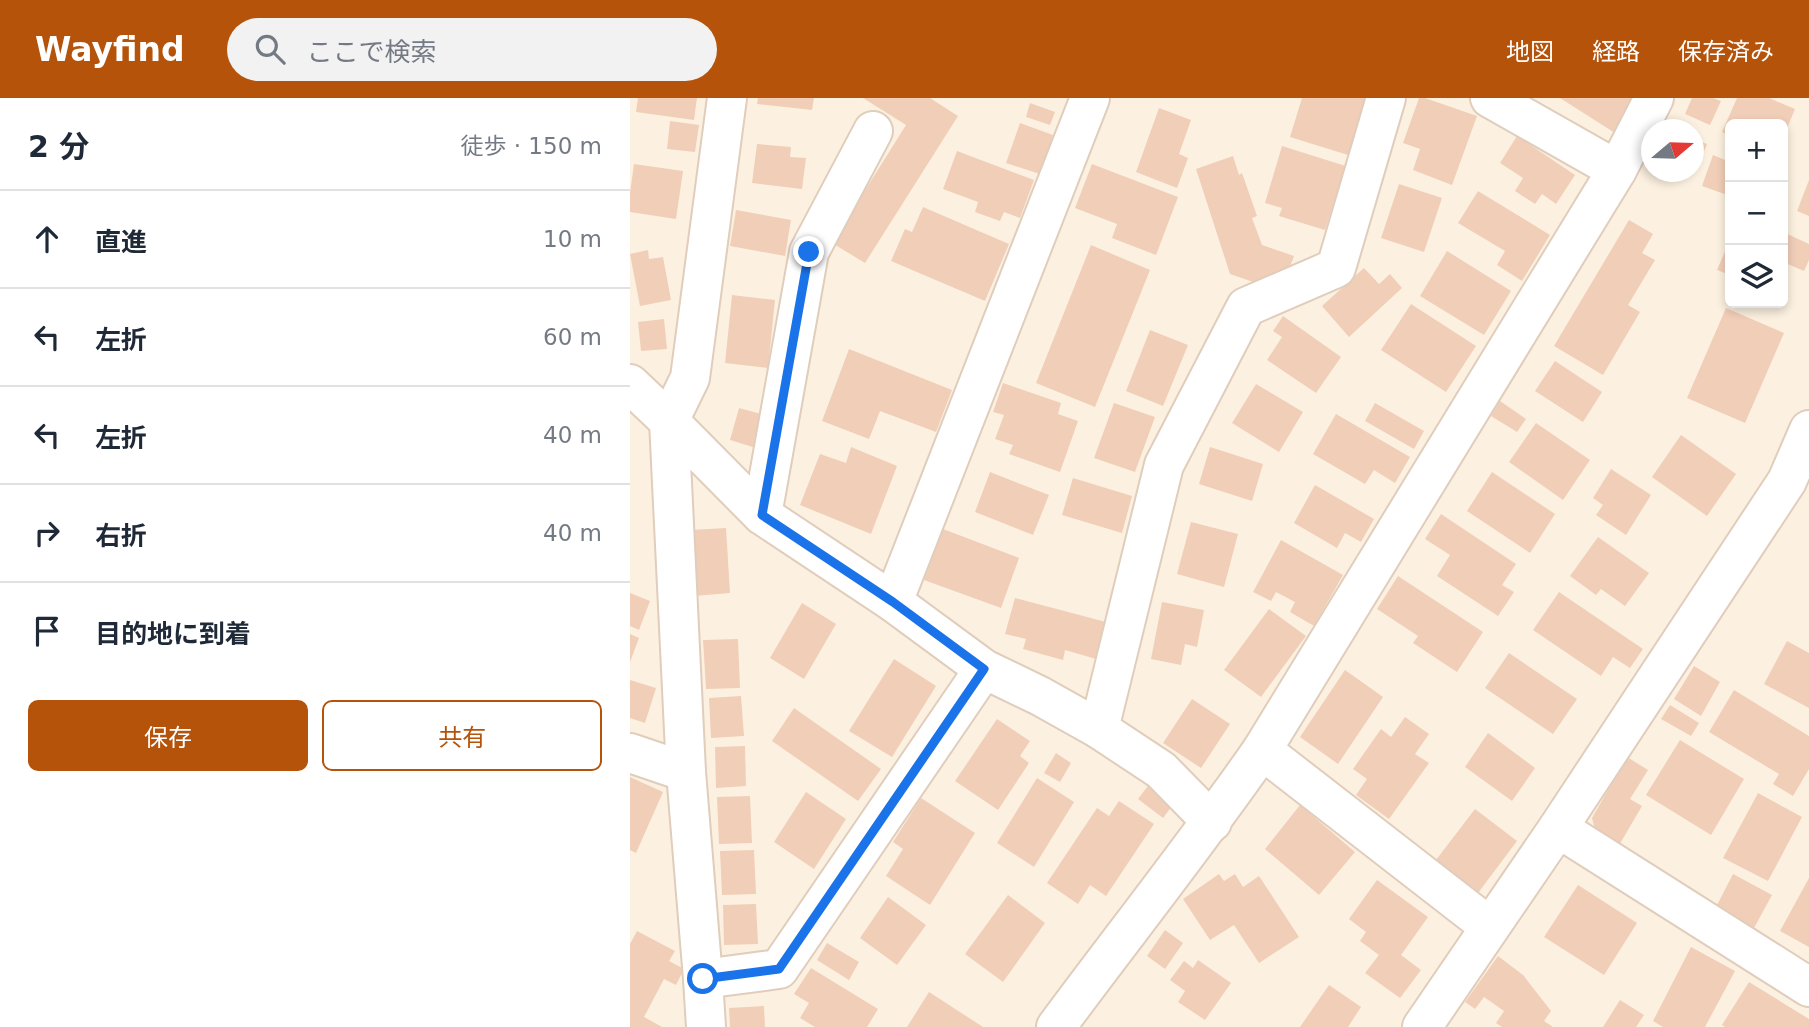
<!DOCTYPE html>
<html lang="ja">
<meta charset="utf-8">
<style>
body{margin:0;font-family:"DejaVu Sans","Noto Sans JP",sans-serif;background:#f2f2f3;color:#1f2937}
.controls{position:absolute;right:21px;top:21px;display:grid;overflow:hidden;border-radius:10px;box-shadow:0 4px 10px #0003}
.controls button{width:63px;height:63px;display:grid;place-items:center;padding:0;border:0;border-bottom:2px solid #e0e1e3;background:#fff;color:#1f2937;font:35px sans-serif}
.compass{position:absolute;left:1011px;top:21px;width:63px;height:63px;border-radius:50%;background:#fff;box-shadow:0 4px 10px #0003;rotate:71deg}
.stop{position:absolute;width:21px;height:21px;margin:-16px;border:5px solid #1a73e8;border-radius:50%;background:#fff}
.stop.end{background:#1a73e8;border-color:#fff;box-shadow:0 2px 7px #0008}
.list{margin:0;padding:0;list-style:none}
h2{display:flex;justify-content:space-between;align-items:center;height:91px;margin:0;padding:0 28px;font-size:30px}
h2 small{font-size:23px;font-weight:400;color:#747a83}
.list li{display:grid;grid-template-columns:46px 1fr auto;gap:21px;align-items:center;box-sizing:border-box;height:98px;padding:0 28px;border-top:2px solid #e0e1e3}
.list b{display:block;font-size:26px;white-space:nowrap}
.list em{font-size:23px;font-style:normal;color:#747a83}
.actions{display:flex;gap:14px;padding:21px 28px}
.actions a{flex:1;padding:16px 0;border:2px solid #b45309;border-radius:10px;text-align:center;font-size:24px;color:#b45309}
.actions .main{background:#b45309;color:#fff}
.icon{flex:none;width:38px;height:38px;fill:none;stroke:currentColor;stroke-width:2;stroke-linecap:round;stroke-linejoin:round}
.map{position:relative;flex:none;width:1179px;height:929px;overflow:hidden}
header{display:flex;align-items:center;gap:42px;box-sizing:border-box;height:98px;padding:0 35px;background:#b45309;color:#fff}
header strong{font-size:33px}
nav{display:flex;gap:38px;margin-inline-start:auto;font-size:24px}
.search{width:490px;height:63px;background:#f2f2f3;display:flex;align-items:center;gap:18px;box-sizing:border-box;padding:0 24px;border-radius:38px;color:#747a83;font-size:26px}
main{display:flex}
aside{flex:1;background:#fff}
.map>svg:first-child{display:block}
.building{fill:#f1ceb8}
.lines{fill:none;stroke-linecap:round;stroke-linejoin:round}
.minor-casing{stroke:#e0cdbc;stroke-width:42}
.minor{stroke:#fff;stroke-width:38}
.route{stroke:#1a73e8;stroke-width:9}
</style>
<header>
<strong>Wayfind</strong>
<div class="search"><svg class="icon" aria-label="search" viewBox="0 0 24 24"><circle cx="10" cy="10" r="6"/><path d="M15 15l6 6"/></svg>ここで検索</div>
<nav><a>地図</a><a>経路</a><a>保存済み</a></nav>
</header>
<main>
<aside>
<h2>2 分<small>徒歩 · 150 m</small></h2>
<ul class="list">
<li><svg class="icon" aria-label="ahead" viewBox="0 0 24 24"><path d="M12 20V5M6 11l6-6 6 6"/></svg><div><b>直進</b></div><em>10 m</em></li>
<li><svg class="icon" aria-label="left" viewBox="0 0 24 24"><path d="M17 20v-9H6M10 6l-5 5 5 5"/></svg><div><b>左折</b></div><em>60 m</em></li>
<li><svg class="icon" aria-label="left" viewBox="0 0 24 24"><path d="M17 20v-9H6M10 6l-5 5 5 5"/></svg><div><b>左折</b></div><em>40 m</em></li>
<li><svg class="icon" aria-label="right" viewBox="0 0 24 24"><path d="M7 20v-9h11M14 6l5 5-5 5"/></svg><div><b>右折</b></div><em>40 m</em></li>
<li><svg class="icon" aria-label="arrive" viewBox="0 0 24 24"><path d="M6 21V4h12l-3 4 3 4H6"/></svg><div><b>目的地に到着</b></div></li>
</ul>
<div class="actions"><a class="main">保存</a><a>共有</a></div>
</aside>
<div class="map">
<svg width="1179" height="929" viewBox="0 0 1179 929">
<rect width="100%" height="100%" fill="#fcf1e0"/>
<!-- building -->
<g class="building">
<polygon points="8,0 67,0 64,22 6,14"/>
<polygon points="128,0 184,0 182,12 127,6"/>
<polygon points="233,0 300,0 328,18 235,165 202,145 276,27"/>
<polygon points="672,0 735,0 718,57 660,39"/>
<polygon points="789,0 795,0 847,18 822,87 783,72 790,51 773,45"/>
<polygon points="930,0 1003,0 985,35"/>
<polygon points="1062,0 1083,0 1091,3 1080,27 1055,16"/>
<polygon points="1107,0 1139,0 1165,11 1153,40 1153,26 1100,26 1100,38 1092,34"/>
<polygon points="400,5 425,14 420,27 396,19"/>
<polygon points="529,10 561,22 549,56 558,60 547,90 506,74"/>
<polygon points="40,23 69,27 65,54 37,51"/>
<polygon points="390,25 423,37 410,76 376,65"/>
<polygon points="887,38 945,77 926,106 912,96 905,106 885,93 893,80 870,65"/>
<polygon points="1064,41 1077,46 1067,71 1064,69"/>
<polygon points="127,46 161,49 160,59 176,60 172,91 122,85"/>
<polygon points="652,48 722,70 714,97 707,95 695,132 649,118 652,110 635,105"/>
<polygon points="327,53 404,82 390,120 374,114 370,123 345,114 348,104 313,91"/>
<polygon points="1083,57 1100,64 1100,98 1072,88"/>
<polygon points="603,58 609,77 612,75 627,118 622,120 632,147 664,158 659,171 629,186 600,176 566,71"/>
<polygon points="4,66 53,73 46,121 0,114 0,95"/>
<polygon points="462,66 548,99 526,157 482,140 487,126 445,110"/>
<polygon points="1179,82 1179,118 1167,113"/>
<polygon points="769,86 812,100 794,154 751,140"/>
<polygon points="848,93 920,137 892,183 867,167 875,153 828,125"/>
<polygon points="293,109 379,146 355,203 261,163 275,131 282,134"/>
<polygon points="106,112 161,122 155,158 100,148"/>
<polygon points="999,122 1023,136 1012,155 1025,162 998,207 1010,214 973,277 924,248"/>
<polygon points="1153,134 1179,146 1179,162 1174,173 1153,164"/>
<polygon points="461,147 520,172 465,309 406,285"/>
<polygon points="1096,151 1100,153 1100,177 1087,172"/>
<polygon points="18,152 19,161 33,159 41,202 10,208 0,156"/>
<polygon points="817,153 881,193 854,237 790,198"/>
<polygon points="734,170 749,186 760,176 772,190 719,239 692,208"/>
<polygon points="102,197 145,202 138,270 95,265"/>
<polygon points="781,206 846,248 816,294 751,252"/>
<polygon points="1096,210 1154,235 1115,325 1057,300"/>
<polygon points="653,218 711,259 686,295 637,262 652,239 643,233"/>
<polygon points="34,221 37,251 11,253 8,224"/>
<polygon points="520,232 558,247 533,308 496,293"/>
<polygon points="219,251 322,292 306,334 250,313 239,341 192,323"/>
<polygon points="925,263 972,294 953,324 905,293"/>
<polygon points="373,285 431,305 428,316 448,323 430,374 379,356 383,347 365,341 374,317 363,314"/>
<polygon points="626,286 673,314 649,354 602,325"/>
<polygon points="870,303 896,321 887,334 861,318"/>
<polygon points="484,305 525,319 505,374 464,360"/>
<polygon points="745,305 794,333 784,351 735,323"/>
<polygon points="109,310 135,317 126,350 100,342"/>
<polygon points="706,316 780,359 765,385 744,372 735,386 683,356"/>
<polygon points="906,325 960,362 933,402 879,364"/>
<polygon points="1051,337 1106,376 1077,418 1022,379"/>
<polygon points="221,349 267,368 241,436 170,407 190,356 216,365"/>
<polygon points="580,349 633,366 622,403 569,386"/>
<polygon points="981,371 1021,397 996,437 966,417 973,407 963,400"/>
<polygon points="360,374 419,397 403,437 345,414"/>
<polygon points="862,374 925,416 900,455 837,413"/>
<polygon points="443,380 502,398 492,435 432,417"/>
<polygon points="685,387 744,421 731,444 715,435 707,450 664,425"/>
<polygon points="811,416 886,466 872,487 884,494 868,518 807,478 820,457 795,441"/>
<polygon points="561,424 608,436 594,489 547,476"/>
<polygon points="96,430 100,495 64,498 60,432"/>
<polygon points="313,431 389,460 371,510 294,482"/>
<polygon points="968,439 1019,475 995,508 971,491 966,497 940,478"/>
<polygon points="651,442 713,477 684,528 660,514 665,504 646,494 641,503 623,494"/>
<polygon points="768,478 853,534 827,574 783,545 788,538 747,511"/>
<polygon points="929,494 1013,551 1000,570 983,559 971,578 903,532"/>
<polygon points="0,495 20,503 9,532 0,528"/>
<polygon points="385,500 476,524 466,561 435,552 433,562 393,551 396,541 375,536"/>
<polygon points="532,504 574,512 567,549 555,546 551,567 521,561"/>
<polygon points="172,505 206,526 174,581 140,560"/>
<polygon points="639,511 676,538 631,599 594,572"/>
<polygon points="0,536 9,540 0,564"/>
<polygon points="108,541 110,590 76,591 73,542"/>
<polygon points="1157,543 1179,555 1179,610 1134,586"/>
<polygon points="879,555 947,601 923,636 855,590"/>
<polygon points="264,561 306,588 262,659 219,633"/>
<polygon points="1064,568 1090,584 1071,618 1044,601"/>
<polygon points="715,572 753,599 708,666 670,639"/>
<polygon points="0,582 26,590 15,625 0,620"/>
<polygon points="1104,592 1179,638 1179,671 1163,698 1143,686 1149,676 1079,634"/>
<polygon points="111,598 114,638 81,640 79,600"/>
<polygon points="562,601 600,626 571,670 533,645"/>
<polygon points="1040,607 1069,625 1061,638 1031,621"/>
<polygon points="164,610 251,671 228,703 142,643"/>
<polygon points="775,619 799,636 785,656 799,665 759,721 726,697 737,681 723,671 751,631 761,639"/>
<polygon points="367,621 400,643 390,658 399,665 368,712 325,683"/>
<polygon points="858,635 905,670 882,703 835,669"/>
<polygon points="1050,642 1114,681 1081,737 1016,697"/>
<polygon points="115,648 116,688 86,690 85,649"/>
<polygon points="426,655 441,665 430,684 414,675"/>
<polygon points="997,659 1018,672 1000,701 1012,708 988,749 966,735 962,720"/>
<polygon points="0,679 33,694 6,755 0,752"/>
<polygon points="407,680 444,704 404,769 367,745"/>
<polygon points="523,681 548,700 533,720 508,701"/>
<polygon points="176,694 216,721 184,771 144,744"/>
<polygon points="1128,695 1172,719 1138,783 1093,760"/>
<polygon points="120,698 122,745 89,746 87,699"/>
<polygon points="291,700 345,735 300,807 256,778 273,751 263,744"/>
<polygon points="489,703 524,726 476,798 460,787 448,806 417,785 467,710 479,718"/>
<polygon points="670,707 725,754 689,797 635,751"/>
<polygon points="845,711 887,743 848,795 806,762"/>
<polygon points="124,752 126,796 92,797 90,753"/>
<polygon points="589,776 594,783 605,776 613,789 629,778 669,839 629,865 604,827 580,842 553,801"/>
<polygon points="1103,776 1142,797 1124,830 1086,809"/>
<polygon points="1179,780 1179,849 1150,833"/>
<polygon points="747,782 798,819 771,857 791,872 770,900 735,875 749,857 730,843 736,834 719,821"/>
<polygon points="948,787 1007,825 974,877 914,839"/>
<polygon points="378,797 415,825 373,884 335,856"/>
<polygon points="258,799 296,827 267,867 230,840"/>
<polygon points="126,806 128,846 94,847 93,807"/>
<polygon points="535,832 553,845 535,871 517,858"/>
<polygon points="7,833 45,853 39,863 54,871 46,887 34,881 14,919 32,929 0,929 0,846"/>
<polygon points="197,845 229,864 219,882 187,862"/>
<polygon points="1061,849 1105,873 1075,929 1033,929 1023,923"/>
<polygon points="868,858 893,877 921,913 914,923 923,929 872,929 866,925 874,913 854,899 845,911 835,904"/>
<polygon points="568,862 601,885 575,922 548,904 555,893 540,882 554,863 563,870"/>
<polygon points="181,870 248,911 237,929 185,929 170,920 179,905 164,896"/>
<polygon points="1119,884 1179,921 1179,929 1095,929 1092,927"/>
<polygon points="699,887 731,909 718,929 670,929"/>
<polygon points="299,894 353,929 277,929"/>
<polygon points="990,902 1014,917 1006,929 973,929"/>
<polygon points="134,908 135,929 100,929 99,910"/>
</g>
<g class="lines">
<defs>
<g id="minor">
<polyline points="97,0 60,280 39,323 56,674 73,881 149,871 354,571"/>
<polyline points="987,72 1024,0"/>
<polyline points="0,286 39,323 132,417 263,504 354,571 410,598 469,631 531,672 582,724"/>
<polyline points="132,417 179,154 243,33"/>
<polyline points="263,504 460,0"/>
<polyline points="469,631 534,367 616,209 706,170 756,0"/>
<polyline points="632,652 987,72 860,0"/>
<polyline points="0,655 56,674"/>
<polyline points="928,730 1157,383 1179,332"/>
<polyline points="73,881 76,929"/>
<path d="M426,929C494,837 566,747 632,652L860,829"/>
<polyline points="792,929 928,730 1179,889"/>
</g>
</defs>
<!-- minor casing -->
<use href="#minor" class="minor-casing"/>
<!-- minor -->
<use href="#minor" class="minor"/>
</g>
<g class="lines">
<!-- route -->
<polyline class="route" points="73,881 149,871 354,571 263,504 132,417 179,154"/>
</g>
</svg>
<div class="controls">
<button>+</button>
<button>−</button>
<button><svg class="icon" aria-label="layers" viewBox="0 0 24 24"><path d="M12 4l9 5-9 5-9-5zM3 14l9 5 9-5"/></svg></button>
</div>
<svg class="compass" viewBox="-18 -18 36 36"><path d="M0-13l5 13h-10z" fill="#e53935"/><path d="M0 13l5-13h-10z" fill="#747a83"/></svg>
<div class="stop" style="left:73px;top:881px"></div>
<div class="stop end" style="left:179px;top:154px"></div>
</div>
</main>
